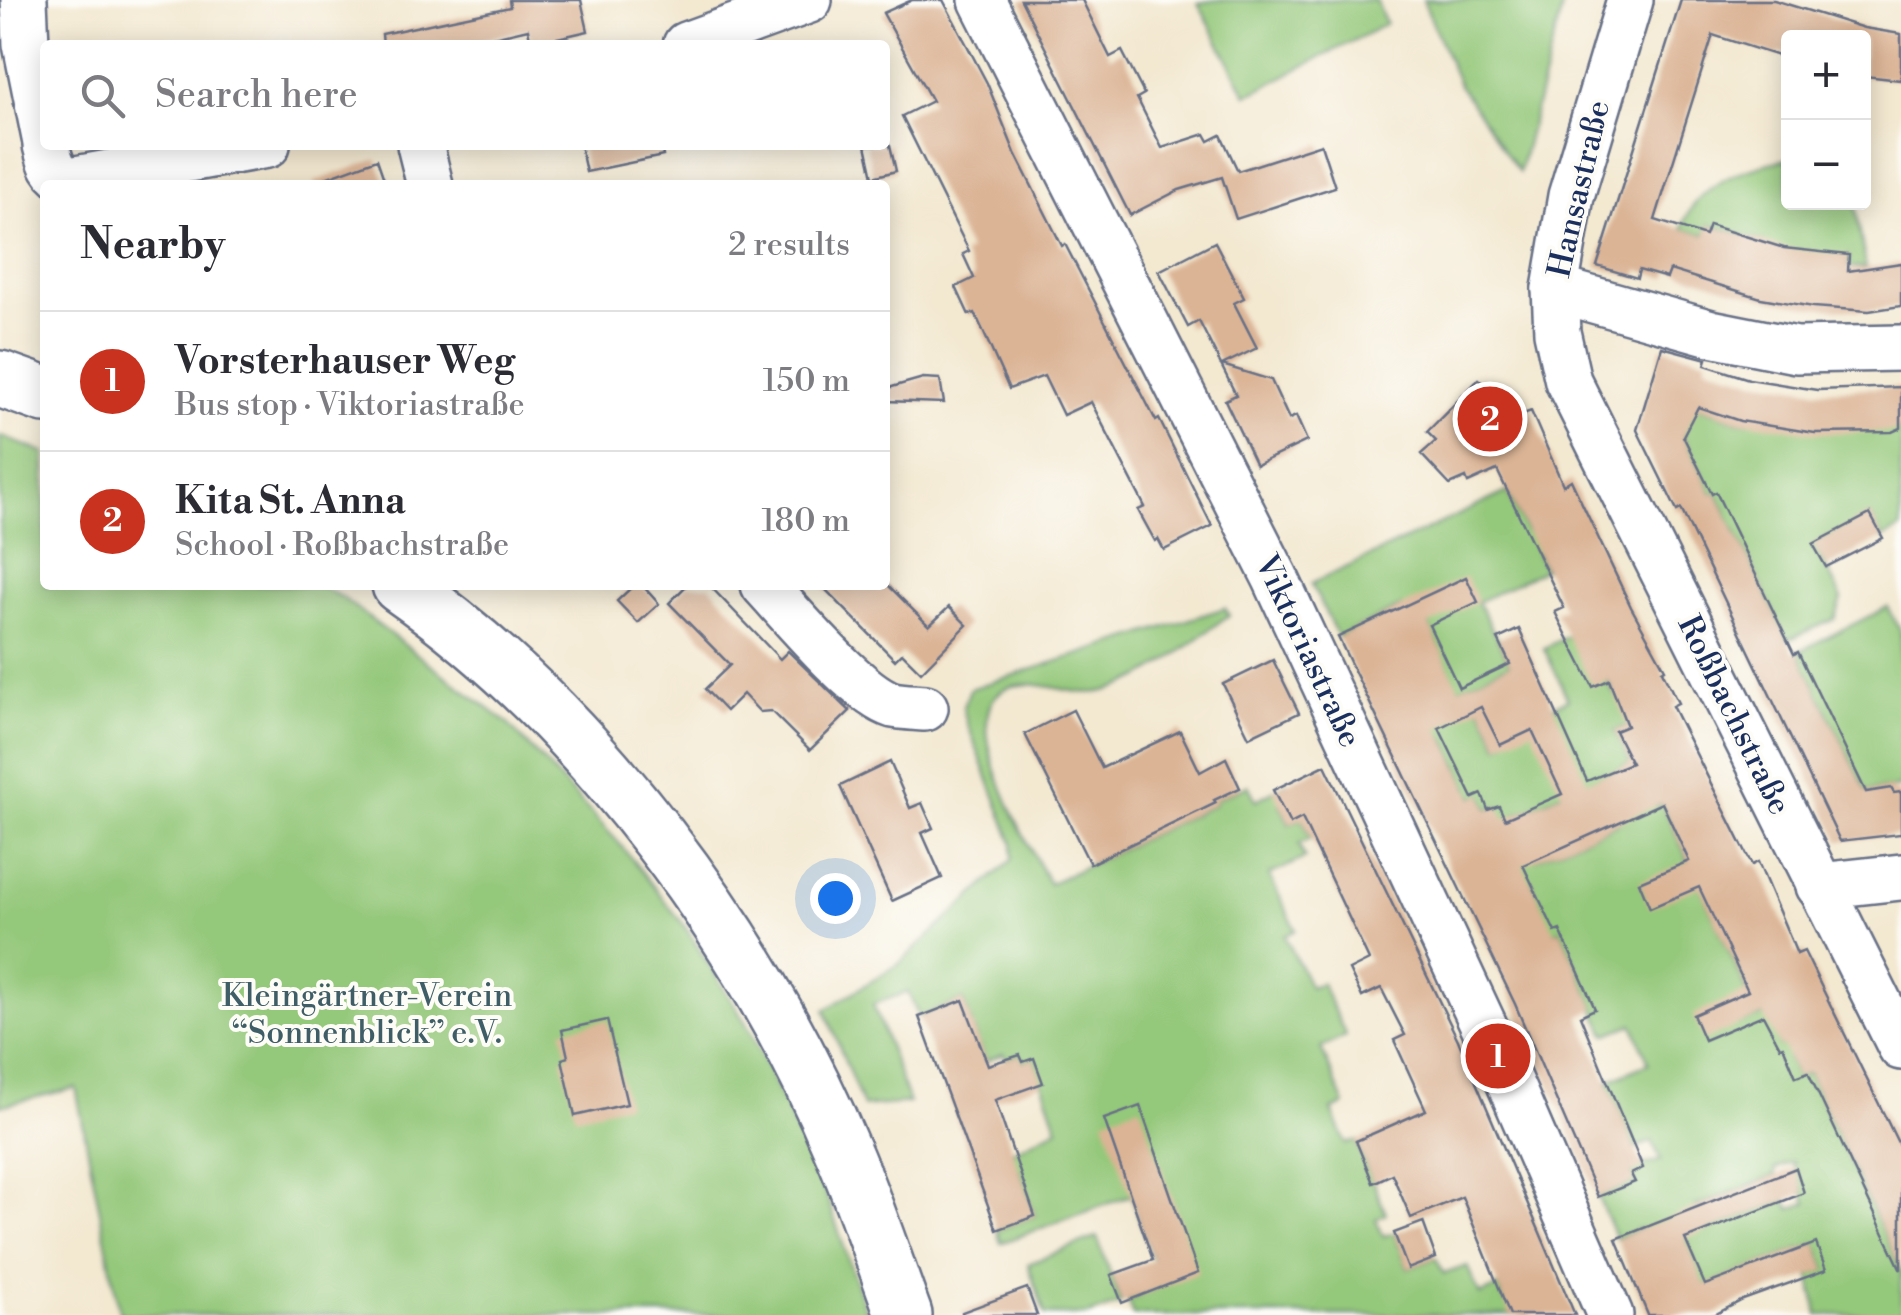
<!DOCTYPE html>
<meta charset="utf-8">
<style>
body{margin:0;font-family:"Libre Bodoni",serif;background:#f2f2f3;color:#2b2b33}
.controls{position:absolute;right:30px;top:30px;display:grid;overflow:hidden;border-radius:10px;box-shadow:0 5px 25px #0003}
.controls button{width:90px;height:90px;display:grid;place-items:center;padding:0;border:0;border-bottom:2px solid #e1e1e2;background:#fff;color:#2b2b33;font:50px sans-serif}
.you{position:absolute;left:835px;top:898px;width:35px;height:35px;margin:-25px;border:8px solid #fff;border-radius:50%;background:#1a73e8;box-shadow:0 0 0 15px #1a73e833}
.badge{display:grid;place-items:center;width:65px;height:65px;border-radius:50%;background:#c8321e;color:#fff;font-size:32px;font-weight:700}
.pin{position:absolute;translate:-50% -50%;border:5px solid #fff;box-shadow:0 2px 10px #0006}
.list{margin:0;padding:0;list-style:none}
h2{display:flex;justify-content:space-between;align-items:center;height:130px;margin:0;padding:0 40px;font-size:42px}
h2 small{font-size:32px;font-weight:400;color:#7c7c81}
.list li{display:grid;grid-template-columns:65px 1fr auto;gap:30px;align-items:center;box-sizing:border-box;height:140px;padding:0 40px;border-top:2px solid #e1e1e2}
.list b{display:block;font-size:38px;white-space:nowrap}
.list p{margin:0;font-size:32px;white-space:nowrap;color:#7c7c81}
.list em{font-size:32px;font-style:normal;color:#7c7c81}
.icon{flex:none;width:55px;height:55px;fill:none;stroke:currentColor;stroke-width:2;stroke-linecap:round;stroke-linejoin:round}
.map{position:relative;flex:none;width:1901px;height:1315px;overflow:hidden}
.search{position:absolute;background:#fff;box-shadow:0 5px 25px #0003;left:40px;top:40px;width:850px;height:110px;display:flex;align-items:center;gap:25px;box-sizing:border-box;padding:0 35px;border-radius:10px;color:#7c7c81;font-size:38px}
.panel{position:absolute;background:#fff;box-shadow:0 5px 25px #0003;left:40px;top:180px;width:850px;height:410px;border-radius:10px}
.map>svg:first-child{display:block}
.green{fill:#94c87a;stroke:#587c6c;stroke-width:2.5;fill-rule:evenodd}
.building{fill:#dbb495;fill-rule:evenodd}
.lines{fill:none;stroke-linecap:round;stroke-linejoin:round}
.minor-casing{stroke:#677086;stroke-width:50}
.major-casing{stroke:#677086;stroke-width:60}
.minor{stroke:#fff;stroke-width:45}
.major{stroke:#fff;stroke-width:55}
.labels{text-anchor:middle;dominant-baseline:central;stroke-width:8;stroke-linejoin:round;paint-order:stroke}
.street-label{font-size:32px;fill:#1b2f5e;stroke:#fdfcf7}
.park-label{font-size:32px;fill:#3f5d66;stroke:#fdfcf7}
</style>
<div class="map">
<svg width="1901" height="1315" viewBox="0 0 1901 1315">
<rect width="100%" height="100%" fill="#fdfcf7"/>
<filter id="ink" filterUnits="userSpaceOnUse"><feTurbulence type="fractalNoise" baseFrequency=".01" numOctaves="2"/><feDisplacementMap in="SourceGraphic" scale="20" xChannelSelector="R" yChannelSelector="G"/><feConvolveMatrix kernelMatrix="1 2 1 2 8 2 1 2 1" color-interpolation-filters="sRGB"/></filter>
<filter id="wash" filterUnits="userSpaceOnUse"><feTurbulence type="fractalNoise" baseFrequency=".0048" numOctaves="4" result="noise"/><feDisplacementMap in="SourceGraphic" scale="40" xChannelSelector="R" yChannelSelector="G"/><feGaussianBlur stdDeviation="2.25" result="paint"/><feColorMatrix in="noise" values="0 0 0 0 0 0 0 0 0 0 0 0 0 0 0 0 0 1.4 0 .05"/><feComposite in="paint" operator="in"/></filter>
<g filter="url(#wash)">
<rect width="100%" height="100%" fill="#f3e8d0"/>
<!-- green -->
<g class="green">
<polygon points="1217,0 1376,0 1386,24 1247,95 1198,3"/>
<polygon points="1423,0 1564,0 1519,172 1459,85"/>
<path d="M1788,159V202L1855,203L1866,268L1849,267L1848,255L1796,261L1761,241L1710,225L1705,236L1682,229C1695,183 1746,167 1788,159Z"/>
<polygon points="1693,405 1740,421 1901,428 1901,529 1883,538 1870,515 1814,544 1842,599 1835,619 1787,640 1717,493 1712,494 1683,436"/>
<polygon points="0,436 45,453 45,585 319,585 344,599 506,722 619,843 684,925 747,1025 826,1194 867,1315 120,1315 76,1088 0,1106"/>
<polygon points="1507,492 1525,528 1542,551 1537,554 1544,569 1478,602 1510,664 1458,689 1429,626 1413,633 1400,607 1338,637 1311,584"/>
<polygon points="1888,607 1901,632 1901,787 1866,791 1798,652"/>
<path d="M1225,608L1229,615C1192,641 1150,681 1105,691C1074,698 1043,679 1013,686C944,704 1032,849 1049,884L1215,804L1214,800L1248,785L1256,800L1286,784L1280,804L1289,824L1302,818L1311,838L1299,844L1305,858L1269,875L1296,930L1285,936L1310,987L1321,983L1346,1036L1321,1048L1345,1105L1332,1110L1346,1144L1356,1141L1386,1214L1376,1219L1383,1236L1394,1233L1408,1269L1436,1258L1444,1274L1467,1266L1480,1295L1499,1287L1505,1302L1519,1296L1527,1315H1133L1128,1301L1162,1286L1131,1195L1001,1243L997,1230L1035,1216L1019,1170L1000,1157L1058,1128L1034,1059L1023,1062L1020,1055L1007,1059L1003,1054L986,1061L963,1000L919,1017L908,992L873,1004L909,1103L863,1107L825,1010L899,964L1012,860L1013,844L966,720L963,708L970,689Z"/>
<path d="M1584,628L1613,692L1636,722L1615,731L1631,763L1517,814L1536,859L1618,823L1644,784L1656,806L1662,803L1757,1013L1737,1025L1768,1013L1780,1046L1788,1044V1058L1796,1077L1808,1073L1901,1270V1315H1818L1810,1275L1826,1269L1816,1243L1704,1286L1681,1230L1638,1229L1616,1239L1598,1197L1634,1182L1630,1170L1661,1160L1652,1141L1635,1148L1607,1082L1649,1063L1633,1024L1606,1035L1560,930L1546,936V917L1531,882L1516,889L1499,806L1489,810L1482,795L1473,798L1445,739L1428,721L1481,707L1499,745C1529,731 1537,712 1568,699L1544,648ZM1793,1162L1807,1203L1790,1209L1786,1200L1705,1231L1696,1206L1776,1175L1775,1169Z"/>
<polygon points="1097,1237 1121,1303 1088,1315 1045,1315 1028,1264"/>
</g>
<g id="blocks">
<!-- building -->
<g class="building">
<polygon points="509,0 581,0 588,31 531,44 528,29 481,40 482,45 383,45 382,34 510,7"/>
<polygon points="912,0 943,0 987,83 1015,153 1062,246 1065,244 1156,421 1159,419 1212,526 1164,550 1158,539 1155,541 1138,510 1145,507 1091,402 1063,415 1044,376 1009,389 975,313 969,315 956,287 974,278 963,254 969,251 902,116 932,101 883,13"/>
<polygon points="1021,0 1082,0 1110,57 1122,51 1144,94 1137,98 1162,148 1205,134 1209,141 1221,135 1238,171 1321,144 1335,187 1236,219 1222,177 1179,190 1130,215"/>
<polygon points="1681,0 1774,0 1864,28 1901,34 1901,80 1864,76 1864,38 1788,38 1788,55 1779,52 1778,56 1713,35 1655,220 1705,236 1709,225 1784,248 1849,255 1848,271 1901,263 1901,306 1869,311 1813,307 1761,298 1670,270 1667,278 1639,270 1637,278 1597,266"/>
<polygon points="580,145 661,145 663,156 586,172"/>
<polygon points="866,145 890,145 896,171 873,177"/>
<polygon points="377,159 386,185 314,185 314,182"/>
<polygon points="1215,242 1244,298 1234,303 1257,348 1222,365 1271,380 1289,419 1296,416 1307,441 1256,465 1225,400 1236,395 1199,321 1188,327 1159,271"/>
<polygon points="1662,347 1707,359 1705,365 1749,379 1817,390 1901,387 1901,428 1892,432 1815,433 1740,421 1698,407 1683,436 1712,494 1716,492 1794,654 1798,652 1866,792 1891,788 1894,793 1901,792 1901,834 1840,841 1681,509 1677,511 1637,430"/>
<polygon points="923,378 940,379 944,403 885,401 885,389"/>
<path d="M1479,379L1518,416L1531,411L1563,485L1571,480L1631,607L1665,669L1662,671L1678,703L1672,706L1752,865L1758,862L1797,954L1804,951L1901,1149V1270L1808,1072L1796,1077L1783,1046L1780,1047L1763,1015L1704,1040L1693,1015L1748,991L1699,887L1650,908L1639,882L1689,861L1662,803L1523,865L1555,932L1560,930L1595,1009L1580,1016L1643,1168L1631,1174L1635,1182L1598,1197L1515,1004L1338,637L1466,577L1478,602L1429,625L1459,688L1510,664L1498,639L1519,629L1587,781L1631,763L1615,731L1627,726L1609,680L1593,687L1555,612L1564,608L1497,470L1468,483L1466,478L1450,485L1421,454L1436,441L1427,432ZM1481,707L1500,745L1532,730L1562,794L1505,819L1499,806L1488,810L1482,794L1473,798L1439,728Z"/>
<polygon points="1870,514 1883,538 1826,567 1813,544"/>
<polygon points="634,585 642,585 659,604 638,623 617,601"/>
<polygon points="687,585 709,585 780,659 788,651 850,711 810,750 771,711 760,712 743,694 726,711 705,689 730,665 669,603"/>
<polygon points="821,585 888,585 929,626 949,607 967,625 921,672 902,653 895,660"/>
<polygon points="1273,660 1299,713 1249,737 1223,684"/>
<polygon points="1073,710 1102,768 1180,731 1200,772 1226,758 1240,788 1214,800 1216,803 1090,864 1025,734"/>
<polygon points="890,762 910,808 922,803 933,828 922,833 942,878 892,901 840,786"/>
<polygon points="1325,765 1458,1040 1575,1315 1510,1315 1462,1197 1411,1218 1392,1174 1373,1183 1356,1141 1426,1110 1394,1040 1405,1035 1381,988 1362,997 1349,970 1369,960 1302,818 1290,824 1273,790"/>
<polygon points="963,1000 988,1065 1020,1055 1023,1062 1034,1058 1043,1083 995,1100 1035,1216 997,1230 919,1017"/>
<polygon points="607,1020 627,1104 575,1116 562,1059 568,1057 562,1030"/>
<polygon points="1140,1106 1198,1273 1122,1303 1111,1275 1153,1260 1104,1119"/>
<polygon points="1796,1168 1804,1193 1685,1239 1705,1285 1816,1243 1826,1270 1743,1300 1714,1315 1648,1315 1616,1239"/>
<polygon points="1423,1222 1436,1258 1408,1269 1394,1233"/>
<polygon points="1027,1288 1037,1315 962,1315 962,1312"/>
</g>
</g>
</g>
<g filter="url(#ink)">
<use href="#blocks" fill-opacity="0" stroke="#677086" stroke-width="2.5"/>
<g class="lines">
<defs>
<g id="minor">
<polyline points="24,0 26,44 45,138"/>
<polyline points="982,0 1275,577 1498,1056 1610,1315"/>
<polyline points="1630,0 1571,196 1555,289 1557,332 1568,381 1901,1047"/>
<polyline points="686,45 809,0"/>
<path d="M46,145C50,162 53,174 70,180L267,145"/>
<polyline points="420,145 430,185"/>
<polyline points="1555,289 1711,333 1796,350 1901,348"/>
<path d="M764,585C791,614 858,695 893,705C903,707 914,707 925,708"/>
<polyline points="1819,886 1901,877"/>
</g>
<g id="major">
<polyline points="0,379 45,395"/>
<path d="M400,585C590,717 754,940 843,1152C866,1205 884,1261 904,1315"/>
</g>
</defs>
<!-- minor casing -->
<use href="#minor" class="minor-casing"/>
<!-- major casing -->
<use href="#major" class="major-casing"/>
<!-- minor -->
<use href="#minor" class="minor"/>
<!-- major -->
<use href="#major" class="major"/>
</g>
</g>
<g class="labels">
<!-- street labels -->
<g class="street-label">
<text transform="translate(1579 189) rotate(-77)">Hansastraße</text>
<text transform="translate(1308 651) rotate(65)">Viktoriastraße</text>
<text transform="translate(1734 715) rotate(64)">Roßbachstraße</text>
</g>
<!-- park labels -->
<g class="park-label">
<text x="367" y="996">Kleingärtner-Verein<tspan x="367" dy="37">“Sonnenblick” e.V.</tspan></text>
</g>
</g>
</svg>
<div class="controls">
<button>+</button>
<button>−</button>
</div>
<div class="you"></div>
<div class="pin badge" style="left:1498px;top:1056px">1</div>
<div class="pin badge" style="left:1490px;top:419px">2</div>
<div class="search"><svg class="icon" aria-label="search" viewBox="0 0 24 24"><circle cx="10" cy="10" r="6"/><path d="M15 15l6 6"/></svg>Search here</div>
<section class="panel">
<h2>Nearby<small>2 results</small></h2>
<ul class="list">
<li><span class="badge">1</span><div><b>Vorsterhauser Weg</b><p>Bus stop · Viktoriastraße</p></div><em>150 m</em></li>
<li><span class="badge">2</span><div><b>Kita St. Anna</b><p>School · Roßbachstraße</p></div><em>180 m</em></li>
</ul>
</section>
</div>
